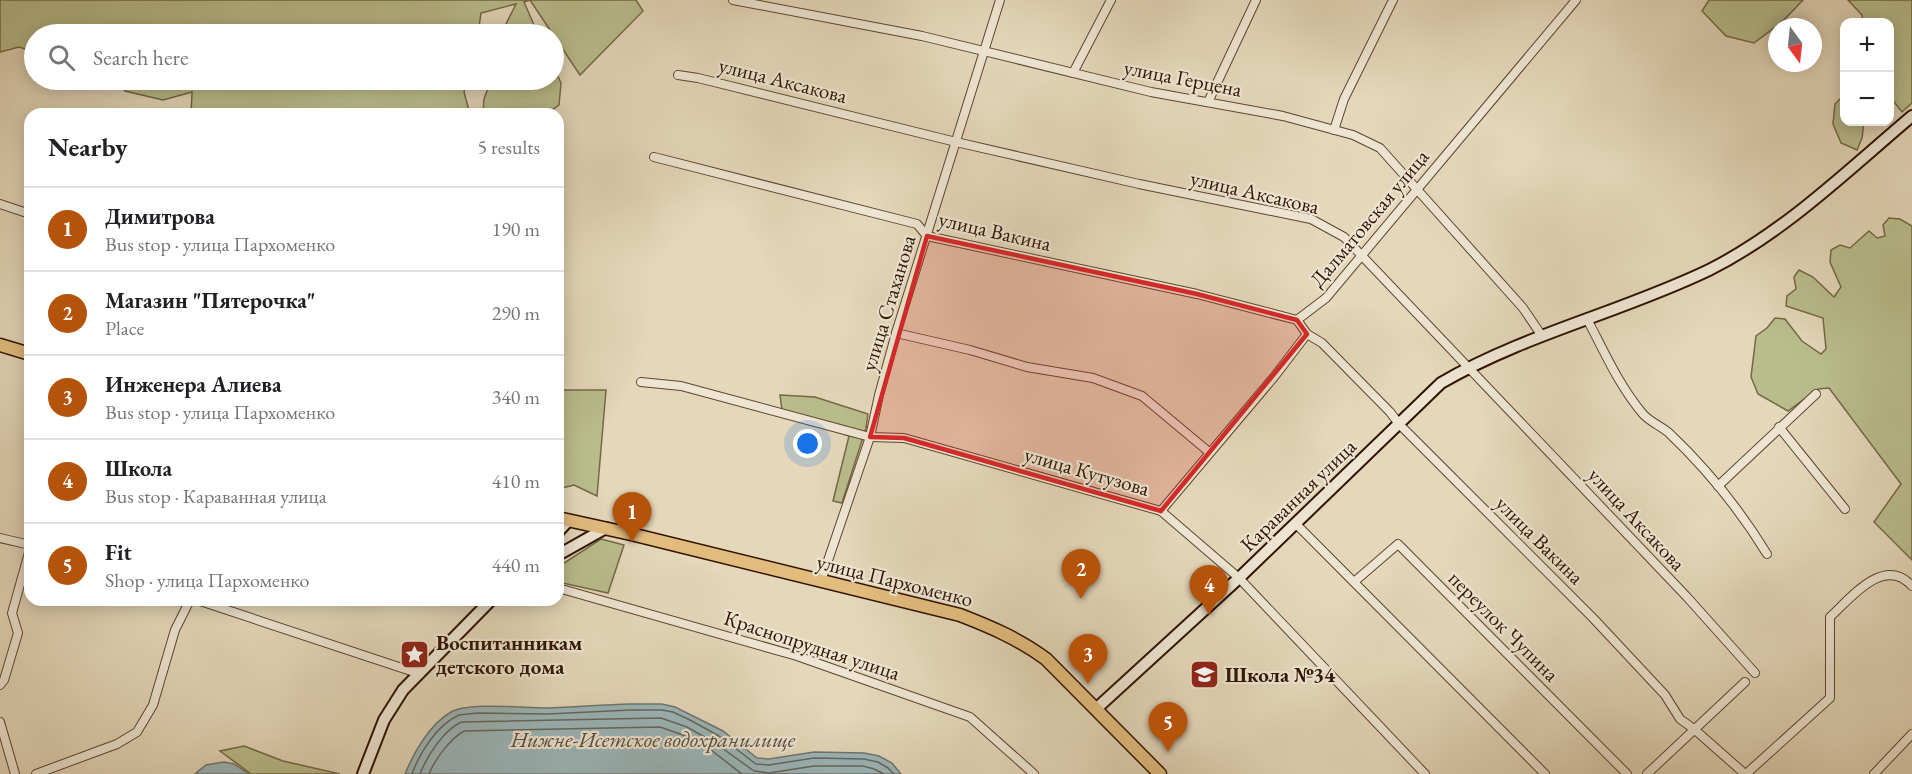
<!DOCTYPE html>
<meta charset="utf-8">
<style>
body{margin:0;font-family:"EB Garamond",serif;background:#f2f2f2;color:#202124}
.controls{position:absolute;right:18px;top:18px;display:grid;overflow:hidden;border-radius:12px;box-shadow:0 3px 15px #0003}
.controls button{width:54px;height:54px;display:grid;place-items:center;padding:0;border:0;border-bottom:2px solid #e0e0e0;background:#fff;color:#202124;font:30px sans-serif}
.compass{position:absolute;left:1768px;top:18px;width:54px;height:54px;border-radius:50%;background:#fff;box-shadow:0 3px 15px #0003;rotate:165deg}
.you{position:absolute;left:808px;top:444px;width:21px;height:21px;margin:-15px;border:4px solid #fff;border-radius:50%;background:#1a73e8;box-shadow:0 0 0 9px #1a73e833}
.badge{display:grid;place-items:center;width:39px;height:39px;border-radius:50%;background:#b45309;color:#fff;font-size:20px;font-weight:700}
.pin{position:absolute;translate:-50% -50px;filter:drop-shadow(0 2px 3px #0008)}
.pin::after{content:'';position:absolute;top:32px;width:21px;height:18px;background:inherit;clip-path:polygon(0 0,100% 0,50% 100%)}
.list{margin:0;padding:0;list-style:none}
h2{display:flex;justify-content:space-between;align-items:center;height:78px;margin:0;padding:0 24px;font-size:26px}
h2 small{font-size:20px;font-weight:400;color:#757577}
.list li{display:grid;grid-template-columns:39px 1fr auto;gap:18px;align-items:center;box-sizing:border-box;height:84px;padding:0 24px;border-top:2px solid #e0e0e0}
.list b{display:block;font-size:22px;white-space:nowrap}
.list p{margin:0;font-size:20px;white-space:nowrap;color:#757577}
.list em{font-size:20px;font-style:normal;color:#757577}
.icon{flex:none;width:33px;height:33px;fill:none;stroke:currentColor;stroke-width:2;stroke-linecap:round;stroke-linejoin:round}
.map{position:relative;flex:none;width:1912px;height:774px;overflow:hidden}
.search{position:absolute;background:#fff;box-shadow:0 3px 15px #0003;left:24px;top:24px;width:540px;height:66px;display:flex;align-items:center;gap:15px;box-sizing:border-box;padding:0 21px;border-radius:33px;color:#757577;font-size:22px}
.panel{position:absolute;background:#fff;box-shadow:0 3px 15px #0003;left:24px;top:108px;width:540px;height:498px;border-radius:18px}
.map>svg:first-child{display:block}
.green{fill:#b9bd8c;stroke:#756846;stroke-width:1.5}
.water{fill:#9bb7bb;stroke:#717570;stroke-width:1.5}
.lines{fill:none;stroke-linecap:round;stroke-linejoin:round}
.shore{stroke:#66655e;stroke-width:1.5}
.street-casing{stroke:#5e442e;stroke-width:10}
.secondary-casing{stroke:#311300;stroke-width:14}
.primary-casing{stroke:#311300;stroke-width:15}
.street{stroke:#ede5d2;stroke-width:8}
.secondary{stroke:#ede5d2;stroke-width:10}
.primary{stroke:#e2bc7d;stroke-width:12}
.marked{fill:#d62828;fill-opacity:0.2;stroke:#d62828;stroke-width:4.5;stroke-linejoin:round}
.labels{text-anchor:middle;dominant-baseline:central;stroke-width:4.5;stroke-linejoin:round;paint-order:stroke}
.street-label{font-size:21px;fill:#311300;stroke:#ede5d2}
.poi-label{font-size:21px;font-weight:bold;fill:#311300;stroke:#ede5d2;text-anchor:start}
.water-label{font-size:22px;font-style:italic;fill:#564c41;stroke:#ede5d2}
</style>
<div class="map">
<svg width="1912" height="774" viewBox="0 0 1912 774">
<rect width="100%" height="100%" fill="#e4d7ba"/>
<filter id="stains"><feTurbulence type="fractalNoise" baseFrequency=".00333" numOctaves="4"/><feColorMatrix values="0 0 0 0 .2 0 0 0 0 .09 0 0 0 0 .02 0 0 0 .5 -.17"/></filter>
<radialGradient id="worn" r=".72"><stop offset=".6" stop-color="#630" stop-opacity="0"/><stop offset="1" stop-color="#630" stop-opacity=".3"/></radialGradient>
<!-- green -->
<g class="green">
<polygon points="0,0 636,0 643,11 580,75 530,0 524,2 538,34 504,34 505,26 516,4 481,13 478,34 34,34 34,52 19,47 0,52"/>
<polygon points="1709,0 1803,0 1782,22 1754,43 1726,36 1702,11"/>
<polygon points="1848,0 1912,0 1912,103 1902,112 1890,97 1890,22 1863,22 1862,15"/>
<polygon points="554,68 561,83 559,105 546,114 483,114 484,99 491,80 554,80"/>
<polygon points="108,80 468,80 464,92 470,114 191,114 192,92 163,100 125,91 119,83"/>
<polygon points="1844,95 1844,122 1864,122 1862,138 1857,150 1841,143 1833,124 1835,104"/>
<polygon points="1889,218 1900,219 1912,226 1912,560 1874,522 1901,484 1829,388 1818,389 1788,411 1758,394 1751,377 1756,336 1767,328 1775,318 1785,319 1802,341 1821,354 1826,349 1823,318 1786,306 1787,296 1796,289 1794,277 1799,270 1813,277 1834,297 1841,287 1830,262 1831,250 1840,245 1850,248 1869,231 1877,238 1885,236 1883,225"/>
<polygon points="558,390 606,390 597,496 574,485 558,489"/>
<polygon points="780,395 815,397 868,414 866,428 842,503 833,501 849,436 782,410"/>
<polygon points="601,539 624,545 608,593 558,582 558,567"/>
<polygon points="244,746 283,761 340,774 251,774 220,751"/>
</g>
<!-- water -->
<g class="water">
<path d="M630,704H662L675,707L723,731L757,758L769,759L814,752L864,753L879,756L892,763L901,774H405C414,752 430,724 451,712C470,702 523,708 547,708C574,707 602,705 630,704Z"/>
<polygon points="224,762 234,764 249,774 195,774 206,765"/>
</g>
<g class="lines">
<!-- shore -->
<g class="shore">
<path d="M412,774C420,752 437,725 459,715L478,713L548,714L630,710H662L673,712L690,720L719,736L756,764L769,765L814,758L864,759L878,762L888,768L894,774"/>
<path d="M420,774C427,756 443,731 461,722L661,718L687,727L715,743L754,771L769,773L814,766H863L874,769L884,774"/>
<path d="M429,774C435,759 450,739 464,731L660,727L683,735L711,750L742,774"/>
</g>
<defs>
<g id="street">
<polyline points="733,0 922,36 1151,92 1283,116 1353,135 1380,148 1523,308 1542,336"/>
<polyline points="1073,73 1111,0"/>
<polyline points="678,75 698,78 956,142 1139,184 1311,219 1344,237 1687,597 1755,673"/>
<polyline points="1208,102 1256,0"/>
<polyline points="1334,130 1344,99 1393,0"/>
<polyline points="654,157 917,224 927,236 1197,294 1297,320"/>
<polyline points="0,204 30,214"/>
<path d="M1587,319C1604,351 1619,386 1643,414C1650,422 1661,426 1669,433C1707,469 1740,510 1767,554"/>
<polyline points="896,333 970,350 1027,367 1093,378 1142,396 1209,452"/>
<polyline points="1307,334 1322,343 1390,412 1399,424 1593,618 1665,695 1680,719 1694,729 1745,774"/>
<polyline points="641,382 681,386 870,437 904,438 1161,511 1239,578 1425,774"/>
<polyline points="1779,427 1845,509"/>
<polyline points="1718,486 1816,394"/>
<polyline points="1161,511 1274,377 1307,334 1297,320 1326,298 1576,0"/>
<polyline points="1296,524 1545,774"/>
<polyline points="0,538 30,545"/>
<polyline points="821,581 870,437 879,395 896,333 1000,0"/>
<polyline points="1354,582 1398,544 1627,774"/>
<polyline points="558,588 797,656 970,717 1034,774"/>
<polyline points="197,600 420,674"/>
<polyline points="0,685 4,680 18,633 12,613 30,549"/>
<polyline points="0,722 15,774"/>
<polyline points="36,774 117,744 137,732 153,705 175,630 190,600"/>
<polyline points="1647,774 1745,682"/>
<path d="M1746,774L1830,698V617C1851,598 1884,555 1912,586"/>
<polyline points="1874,774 1912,734"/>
</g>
<g id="secondary">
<polyline points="558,532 568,521"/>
<polyline points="558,555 606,528"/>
<path d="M1097,708L1239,578L1441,383C1525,334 1622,312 1709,270C1785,232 1848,170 1912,116"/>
<polyline points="363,774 384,720 403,690 491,600"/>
</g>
<g id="primary">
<polyline points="0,345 30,354"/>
<path d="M558,518L631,534L960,615C991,627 1019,639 1046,659L1160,774"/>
</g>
</defs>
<!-- street casing -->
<use href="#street" class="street-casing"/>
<!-- secondary casing -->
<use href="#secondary" class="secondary-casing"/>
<!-- primary casing -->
<use href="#primary" class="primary-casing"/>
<!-- street -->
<use href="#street" class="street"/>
<!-- secondary -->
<use href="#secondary" class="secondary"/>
<!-- primary -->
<use href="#primary" class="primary"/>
</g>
<!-- marked area -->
<path class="marked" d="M927,236L1197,294L1297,320L1307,334L1161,511L904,438L870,437Z"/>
<!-- icons -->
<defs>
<symbol id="sight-square" viewBox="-11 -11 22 22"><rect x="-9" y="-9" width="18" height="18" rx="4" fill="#8f2418" stroke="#ede5d2"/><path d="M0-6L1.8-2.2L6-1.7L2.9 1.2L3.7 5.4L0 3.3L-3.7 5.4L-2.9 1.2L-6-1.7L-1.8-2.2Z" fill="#fff"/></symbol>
<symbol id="school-square" viewBox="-11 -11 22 22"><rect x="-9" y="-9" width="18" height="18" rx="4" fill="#8f2418" stroke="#ede5d2"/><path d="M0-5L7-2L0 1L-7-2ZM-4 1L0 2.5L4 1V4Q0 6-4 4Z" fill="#fff"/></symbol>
</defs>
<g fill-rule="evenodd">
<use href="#sight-square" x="398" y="638" width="33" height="33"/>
<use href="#school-square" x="1188" y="658" width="33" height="33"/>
</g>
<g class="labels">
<!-- street labels -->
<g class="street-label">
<text transform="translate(1183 78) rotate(11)">улица Герцена</text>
<text transform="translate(783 80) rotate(14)">улица Аксакова</text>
<text transform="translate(1255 192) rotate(13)">улица Аксакова</text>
<text transform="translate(1369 218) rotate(-50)">Далматовская улица</text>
<text transform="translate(995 231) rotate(13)">улица Вакина</text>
<text transform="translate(888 303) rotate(-73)">улица Стаханова</text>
<text transform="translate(1087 471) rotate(16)">улица Кутузова</text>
<text transform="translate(1298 495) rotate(-44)">Караванная улица</text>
<text transform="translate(1637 519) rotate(47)">улица Аксакова</text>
<text transform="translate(1540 540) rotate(45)">улица Вакина</text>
<text transform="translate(895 580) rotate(14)">улица Пархоменко</text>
<text transform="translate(1504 626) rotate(45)">переулок Чупина</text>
<text transform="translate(812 645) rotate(18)">Краснопрудная улица</text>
</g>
<!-- poi labels -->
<g class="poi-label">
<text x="436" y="642">Воспитанникам<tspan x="436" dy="24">детского дома</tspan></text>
<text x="1225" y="674">Школа №34</text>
</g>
<!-- water labels -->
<g class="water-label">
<text x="653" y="739">Нижне-Исетское водохранилище</text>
</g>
</g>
<rect width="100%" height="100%" filter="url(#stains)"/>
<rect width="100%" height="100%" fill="url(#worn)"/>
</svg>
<div class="controls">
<button>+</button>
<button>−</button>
</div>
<svg class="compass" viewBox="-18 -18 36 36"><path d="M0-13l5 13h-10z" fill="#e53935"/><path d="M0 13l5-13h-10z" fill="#757577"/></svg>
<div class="you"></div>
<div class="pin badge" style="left:632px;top:542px">1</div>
<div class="pin badge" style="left:1081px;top:599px">2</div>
<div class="pin badge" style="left:1088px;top:684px">3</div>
<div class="pin badge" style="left:1209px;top:615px">4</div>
<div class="pin badge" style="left:1168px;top:752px">5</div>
<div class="search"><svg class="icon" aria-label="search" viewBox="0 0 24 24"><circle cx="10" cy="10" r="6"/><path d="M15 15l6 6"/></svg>Search here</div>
<section class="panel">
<h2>Nearby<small>5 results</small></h2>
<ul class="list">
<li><span class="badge">1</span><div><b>Димитрова</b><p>Bus stop · улица Пархоменко</p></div><em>190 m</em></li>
<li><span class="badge">2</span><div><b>Магазин &quot;Пятерочка&quot;</b><p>Place</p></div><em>290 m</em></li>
<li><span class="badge">3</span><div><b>Инженера Алиева</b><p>Bus stop · улица Пархоменко</p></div><em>340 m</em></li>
<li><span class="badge">4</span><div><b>Школа</b><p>Bus stop · Караванная улица</p></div><em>410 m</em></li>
<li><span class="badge">5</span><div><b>Fit</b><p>Shop · улица Пархоменко</p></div><em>440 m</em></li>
</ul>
</section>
</div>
